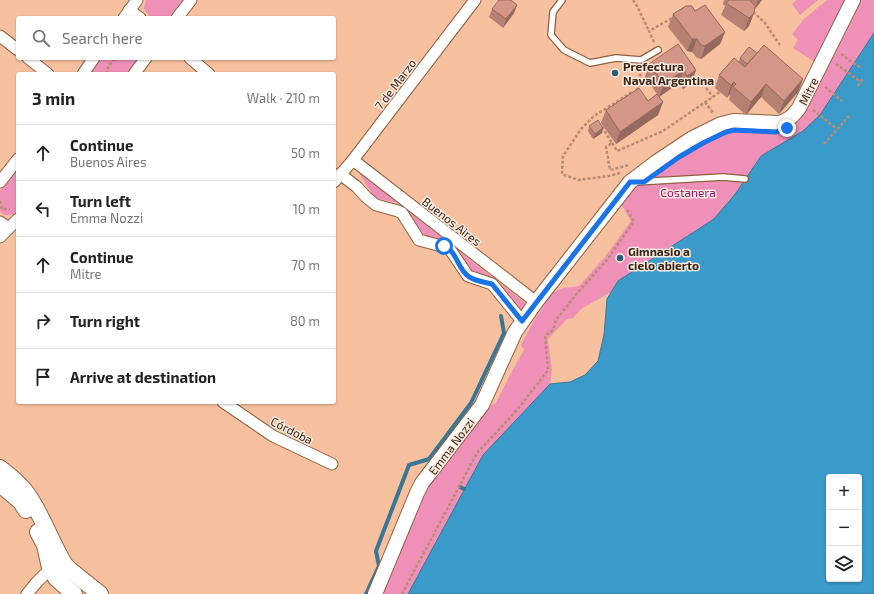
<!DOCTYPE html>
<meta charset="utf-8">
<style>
body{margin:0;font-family:"Exo 2",sans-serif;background:#f6f6f6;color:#222}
.controls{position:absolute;right:12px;bottom:12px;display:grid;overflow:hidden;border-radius:4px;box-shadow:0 1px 3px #0004}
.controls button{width:36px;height:36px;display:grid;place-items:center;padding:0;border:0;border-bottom:1px solid #e0e0e0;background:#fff;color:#222;font:20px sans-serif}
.stop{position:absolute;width:12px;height:12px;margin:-9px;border:3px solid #1a73e8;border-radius:50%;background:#fff}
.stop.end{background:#1a73e8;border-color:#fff;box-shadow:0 1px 4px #0008}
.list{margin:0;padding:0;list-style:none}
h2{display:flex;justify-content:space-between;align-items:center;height:52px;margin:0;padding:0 16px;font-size:17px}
h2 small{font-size:13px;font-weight:400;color:#767676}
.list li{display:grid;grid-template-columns:26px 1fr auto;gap:12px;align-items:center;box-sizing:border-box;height:56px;padding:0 16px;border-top:1px solid #e0e0e0}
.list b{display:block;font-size:15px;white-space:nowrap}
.list p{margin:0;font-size:13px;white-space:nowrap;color:#767676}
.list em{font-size:13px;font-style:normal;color:#767676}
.icon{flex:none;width:22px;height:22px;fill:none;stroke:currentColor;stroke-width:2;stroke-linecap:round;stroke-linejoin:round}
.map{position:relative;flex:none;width:874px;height:594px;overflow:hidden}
.search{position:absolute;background:#fff;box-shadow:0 1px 3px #0004;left:16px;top:16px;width:320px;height:44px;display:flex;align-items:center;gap:10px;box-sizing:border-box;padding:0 14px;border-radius:4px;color:#767676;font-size:15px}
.panel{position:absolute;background:#fff;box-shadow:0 1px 3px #0004;left:16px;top:72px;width:320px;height:332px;border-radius:4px}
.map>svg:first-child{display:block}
.green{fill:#ef90b8}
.water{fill:#3a9ac9;stroke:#3a7794;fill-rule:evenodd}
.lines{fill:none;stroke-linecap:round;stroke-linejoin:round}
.stream{stroke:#3a7794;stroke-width:4}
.service-casing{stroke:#906040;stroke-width:8}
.minor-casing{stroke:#906040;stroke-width:13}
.tertiary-casing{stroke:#906040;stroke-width:16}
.secondary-casing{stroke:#906040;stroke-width:18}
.path{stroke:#b88d71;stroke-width:2.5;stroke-dasharray:3 2;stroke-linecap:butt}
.service{stroke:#fff;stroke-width:5.5}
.minor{stroke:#fff;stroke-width:11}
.tertiary{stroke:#fff;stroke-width:14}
.secondary{stroke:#fff;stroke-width:16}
.wall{fill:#b68174}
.shaded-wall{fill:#94695e}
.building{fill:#d49687;stroke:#94695e}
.route{stroke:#1a73e8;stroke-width:5}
.poi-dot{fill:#285e79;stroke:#fcebe0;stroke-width:1.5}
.labels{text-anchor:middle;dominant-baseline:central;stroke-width:3;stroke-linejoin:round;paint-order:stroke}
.poi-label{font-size:12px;font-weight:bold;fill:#3a2618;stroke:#fcebe0;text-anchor:start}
.street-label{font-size:12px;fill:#3a2618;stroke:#fcebe0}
.park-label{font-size:12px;fill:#991a5f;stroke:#fcebe0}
</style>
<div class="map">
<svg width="874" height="594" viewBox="0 0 874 594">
<rect width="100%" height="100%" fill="#f7c09e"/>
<!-- green -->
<g class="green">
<path d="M146,0H183L169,18C156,18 150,21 144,8Z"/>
<polygon points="796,0 818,0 800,15 792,4"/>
<polygon points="827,0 846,0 815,62 793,48 798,40 792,34 804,19"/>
<polygon points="860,0 874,0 874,33 820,115 811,125 736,193 714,219 618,281 611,292 581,309 573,318 567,319 548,339 552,370 550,384 483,455 408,594 382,594 424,493 488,407 496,403 512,371 524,350 521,345 533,322 552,293 563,288 579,286 605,257 631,221 621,204 635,185 645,176 704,139 727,129 733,128 786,126"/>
<polygon points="101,58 138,58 126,74 89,74"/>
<polygon points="18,168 18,209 14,215 4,215 0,211 0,191"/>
<polygon points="359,173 399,203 379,199 374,197"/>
<path d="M408,211L448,242C417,235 425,235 408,211Z"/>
<polygon points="455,248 524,302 526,305 526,310 520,311 491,278 475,274 470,272"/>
</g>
<!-- water -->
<path class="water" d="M874,33V594H408L483,455L550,384L570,382L585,375L598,361L604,335L607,299L618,281L714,219L736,193L761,156L803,131L820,115ZM829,477H859V579H829Z"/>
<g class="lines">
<!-- stream -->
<g class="stream">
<polyline points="460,487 464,489"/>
<polyline points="366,594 379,566 376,551 409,465 429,459 471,403 504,333 501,316"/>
</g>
<defs>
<g id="service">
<polyline points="562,0 553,12 551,35 564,50 590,63 616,58 641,60 658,50"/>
<polyline points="636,182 723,177 745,179"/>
</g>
<g id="minor">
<polyline points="129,10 140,18"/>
<polyline points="124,18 137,0"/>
<polyline points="177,18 191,0"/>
<polyline points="0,36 18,50"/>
<polyline points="28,58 48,74"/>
<polyline points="190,58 209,74"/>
<polyline points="83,74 94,58"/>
<polyline points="134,74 146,58"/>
<polyline points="353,160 536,302"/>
<polyline points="340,174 357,187 366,197 376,205 398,211 402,213 419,240 449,248 468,276 492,284 522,321"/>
<polyline points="0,182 18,159"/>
<polyline points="334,182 353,160 475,0"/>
<polyline points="0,222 9,228"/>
<polyline points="0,237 18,219"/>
<polyline points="223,402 273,436 332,464"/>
<polyline points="27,594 37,582 55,564"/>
</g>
<path id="tertiary" d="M375,594L417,493L422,483L482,405L515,332L536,302L630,182L655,163L691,139L721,124L734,121L778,123C788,121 793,116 799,108L853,0"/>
<g id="secondary">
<path d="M0,468C9,475 18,482 25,491C42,513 50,541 65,565L70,570L100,594"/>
<polyline points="0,484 21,502 26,510"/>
<polyline points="38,532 45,545 50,568 56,578 74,594"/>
</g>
</defs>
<!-- service casing -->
<use href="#service" class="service-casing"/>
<!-- minor casing -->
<use href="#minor" class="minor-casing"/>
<!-- tertiary casing -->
<use href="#tertiary" class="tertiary-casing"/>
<!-- secondary casing -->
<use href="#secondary" class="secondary-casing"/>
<!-- path -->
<g class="path">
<polyline points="633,0 637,6 649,31"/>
<polyline points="753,12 765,23 780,45"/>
<polyline points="654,42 649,31 674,17"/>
<polyline points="841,54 853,63 862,68"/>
<polyline points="836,64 861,82"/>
<polyline points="106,74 109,65 116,58"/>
<polyline points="703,84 713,97"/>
<polyline points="858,86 863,78"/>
<polyline points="825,87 842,101"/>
<polyline points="636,90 639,88 641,68"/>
<polyline points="705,102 713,113"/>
<polyline points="813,110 837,129"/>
<polyline points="602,127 612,143 606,147 610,170 629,165"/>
<polyline points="612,143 617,151 663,131 720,92"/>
<polyline points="824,144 849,116"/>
<polyline points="620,173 609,176 578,180 562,174 563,156 581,129 594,116 632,92"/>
<polyline points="0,201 2,209 10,209"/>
<polyline points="402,594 477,453 518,409 548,370 545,336 553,330 556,320 579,291 607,260 634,221 626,208"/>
</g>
<!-- service -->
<use href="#service" class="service"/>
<!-- minor -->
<use href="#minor" class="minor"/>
<!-- tertiary -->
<use href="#tertiary" class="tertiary"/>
<!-- secondary -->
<use href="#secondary" class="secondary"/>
</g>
<!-- wall -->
<g class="wall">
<polygon points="724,0 762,0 755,9 754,13 749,26 744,31 721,15 725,6 723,4"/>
<polygon points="517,5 514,13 503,28 489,17 492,9"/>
<polygon points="695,11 725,32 720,44 701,59 697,58 692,52 687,51 668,27 673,14"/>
<polygon points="757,53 803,79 798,92 779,114 761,97 746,115 729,100 730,96 729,95 727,98 715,88 719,75 739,61 740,58"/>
<polygon points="649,64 696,70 691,83 683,89 679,83 659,97 663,102 658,115 616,144 601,123 606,110 648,101 657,94 645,77"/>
<polygon points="589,126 602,133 593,139 588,131"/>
</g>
<!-- shaded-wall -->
<g class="shaded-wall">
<polygon points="758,0 762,0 755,9"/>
<polygon points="517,5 514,13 503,28 506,19"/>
<polygon points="754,13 749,26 744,31 749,18"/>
<polygon points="725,32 720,44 701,59 705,46"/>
<polygon points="692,39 697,39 692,52 687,51"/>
<polygon points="684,70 679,83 659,97 664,84"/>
<polygon points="696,70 691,83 683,89 687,76"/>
<polygon points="803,79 798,92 779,114 784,101"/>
<polygon points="734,82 729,95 727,98 731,85"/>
<polygon points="766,84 761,97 746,115 751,102"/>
<polygon points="663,102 658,115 616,144 620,132"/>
<polygon points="603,128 602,133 593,139 595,134"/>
</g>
<!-- building -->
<g class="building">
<polygon points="499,0 511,0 517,5 506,19 492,9"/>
<polygon points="729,0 750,0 755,6 754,13 749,18 726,3"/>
<polygon points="705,5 725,32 705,46 701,45 697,39 692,39 673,14 686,6 692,6 695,11"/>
<polygon points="678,44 696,70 687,76 684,70 664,84 649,64"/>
<polygon points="764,45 803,79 784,101 766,84 751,102 733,87 736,84 734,82 731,85 719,75 734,58 745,67"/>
<polygon points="749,47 757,53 747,64 740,58"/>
<polygon points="639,88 648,101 657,94 663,102 620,132 606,110"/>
<polygon points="598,120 603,128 595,134 589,126"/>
</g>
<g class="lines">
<!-- route -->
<path class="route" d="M444,246C457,251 457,268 468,276C474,281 484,282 492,284L522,321L630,182H644L679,157L703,143L726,132L734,130L776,132L787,128"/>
</g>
<!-- markers -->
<g class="poi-dot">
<circle cx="615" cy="73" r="4"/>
<circle cx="620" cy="258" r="4"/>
</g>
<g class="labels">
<!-- poi labels -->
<g class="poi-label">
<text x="623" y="66">Prefectura<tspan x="623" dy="14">Naval Argentina</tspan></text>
<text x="628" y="251">Gimnasio a<tspan x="628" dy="14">cielo abierto</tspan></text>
</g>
<!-- street labels -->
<g class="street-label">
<text transform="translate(395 84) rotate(-53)">7 de Marzo</text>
<text transform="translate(808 91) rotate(-64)">Mitre</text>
<text transform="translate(452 221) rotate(38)">Buenos Aires</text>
<text transform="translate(292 430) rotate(27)">Córdoba</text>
<text transform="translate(451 446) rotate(-53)">Emma Nozzi</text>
</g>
<!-- park labels -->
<g class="park-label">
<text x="688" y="192">Costanera</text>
</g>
</g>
</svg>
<div class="controls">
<button>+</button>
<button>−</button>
<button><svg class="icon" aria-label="layers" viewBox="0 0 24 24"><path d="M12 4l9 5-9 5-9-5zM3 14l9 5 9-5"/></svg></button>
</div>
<div class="stop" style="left:444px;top:246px"></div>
<div class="stop end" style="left:787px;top:128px"></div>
<div class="search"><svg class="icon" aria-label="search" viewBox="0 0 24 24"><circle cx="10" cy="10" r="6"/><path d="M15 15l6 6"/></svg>Search here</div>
<section class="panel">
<h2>3 min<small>Walk · 210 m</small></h2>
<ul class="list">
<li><svg class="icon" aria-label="ahead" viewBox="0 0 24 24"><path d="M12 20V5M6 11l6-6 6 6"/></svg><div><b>Continue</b><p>Buenos Aires</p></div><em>50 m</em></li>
<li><svg class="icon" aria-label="left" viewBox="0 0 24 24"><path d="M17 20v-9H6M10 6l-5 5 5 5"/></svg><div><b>Turn left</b><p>Emma Nozzi</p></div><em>10 m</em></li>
<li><svg class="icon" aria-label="ahead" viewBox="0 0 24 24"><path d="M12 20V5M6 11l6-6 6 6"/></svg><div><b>Continue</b><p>Mitre</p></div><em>70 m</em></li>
<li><svg class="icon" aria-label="right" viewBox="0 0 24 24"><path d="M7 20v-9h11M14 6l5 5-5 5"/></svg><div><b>Turn right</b></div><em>80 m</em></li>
<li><svg class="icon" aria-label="arrive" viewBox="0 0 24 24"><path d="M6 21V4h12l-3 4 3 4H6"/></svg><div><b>Arrive at destination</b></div></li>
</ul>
</section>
</div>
